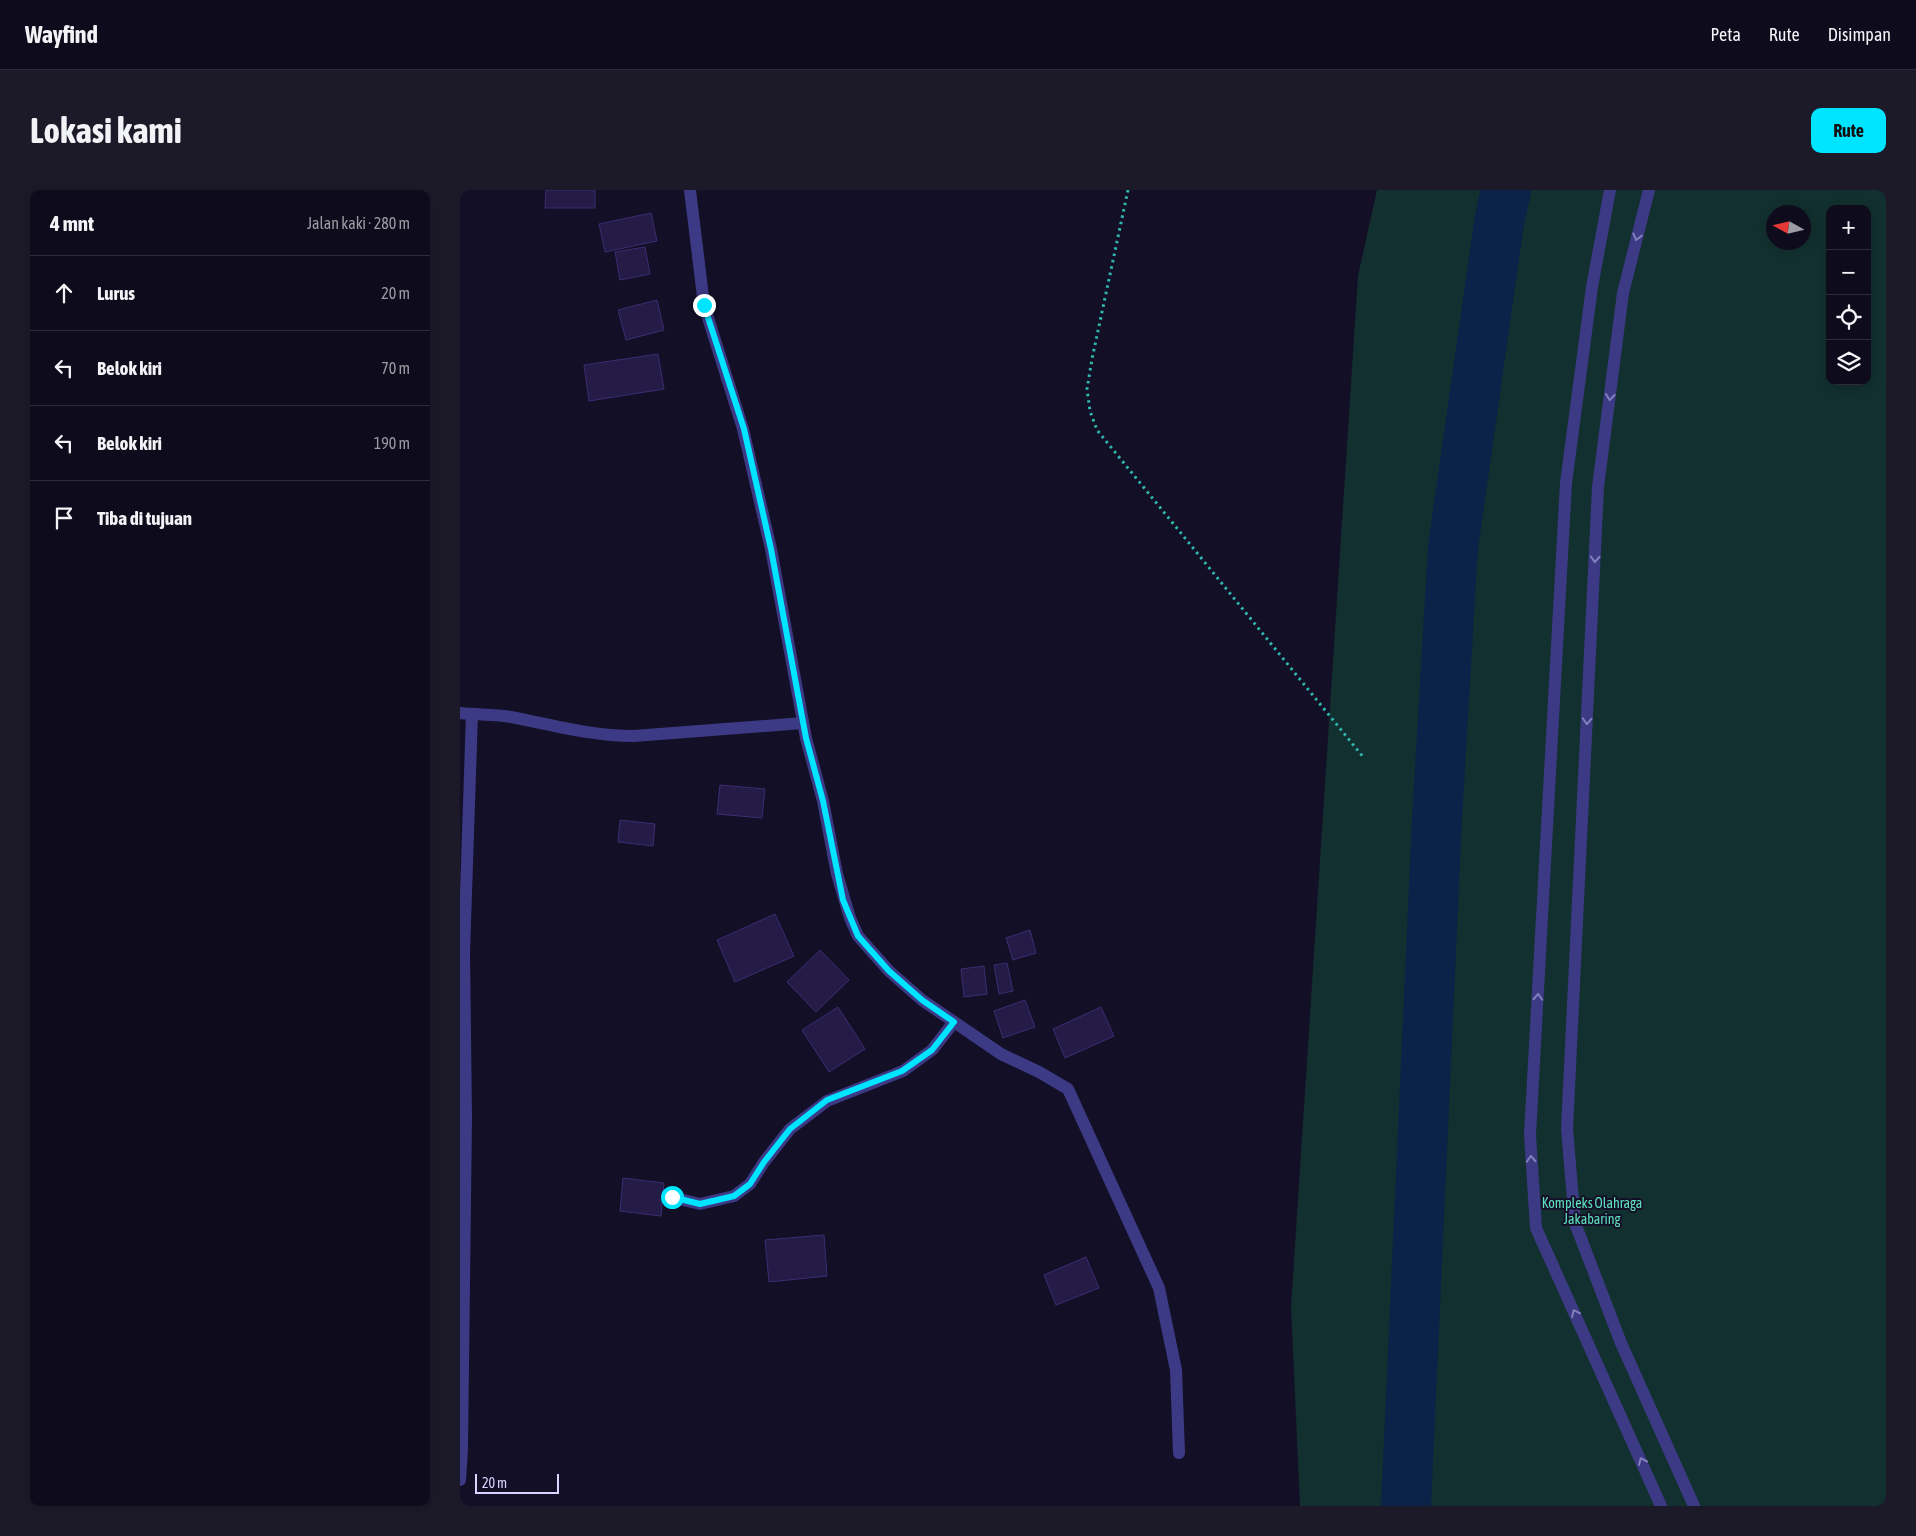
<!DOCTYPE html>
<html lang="id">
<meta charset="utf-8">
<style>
body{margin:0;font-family:"Asap Condensed",sans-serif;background:#1c1929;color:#f1f3f6}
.controls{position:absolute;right:15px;top:15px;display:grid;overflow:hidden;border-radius:10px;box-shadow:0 2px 12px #0003}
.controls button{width:45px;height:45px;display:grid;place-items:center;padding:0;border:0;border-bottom:1px solid #2e2b3b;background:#0e0b1c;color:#f1f3f6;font:25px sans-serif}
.compass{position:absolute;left:1306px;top:15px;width:45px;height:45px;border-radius:50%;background:#0e0b1c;box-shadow:0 2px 12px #0003;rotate:278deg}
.scale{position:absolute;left:15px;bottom:12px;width:84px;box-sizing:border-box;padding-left:5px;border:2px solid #d9d4ff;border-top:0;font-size:14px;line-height:18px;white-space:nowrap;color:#d9d4ff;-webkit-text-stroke:4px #130f26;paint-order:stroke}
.stop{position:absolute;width:15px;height:15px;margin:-11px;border:4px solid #00e5ff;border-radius:50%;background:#fff}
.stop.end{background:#00e5ff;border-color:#fff;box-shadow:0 1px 5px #0008}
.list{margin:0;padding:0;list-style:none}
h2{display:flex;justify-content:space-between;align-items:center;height:65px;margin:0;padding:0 20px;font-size:21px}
h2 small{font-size:16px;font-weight:400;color:#9b9ba3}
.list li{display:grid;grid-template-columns:32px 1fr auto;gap:15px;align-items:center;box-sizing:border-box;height:75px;padding:0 20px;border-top:1px solid #2e2b3b}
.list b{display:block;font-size:19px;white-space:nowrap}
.list em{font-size:16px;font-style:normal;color:#9b9ba3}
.icon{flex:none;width:28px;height:28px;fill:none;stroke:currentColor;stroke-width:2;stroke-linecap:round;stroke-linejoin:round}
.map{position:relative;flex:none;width:1426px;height:1316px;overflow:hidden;border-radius:10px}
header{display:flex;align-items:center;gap:30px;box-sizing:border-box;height:70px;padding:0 25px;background:#0e0b1c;border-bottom:1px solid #2e2b3b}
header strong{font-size:24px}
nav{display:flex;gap:28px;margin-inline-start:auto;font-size:18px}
.intro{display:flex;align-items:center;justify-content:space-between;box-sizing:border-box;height:120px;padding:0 30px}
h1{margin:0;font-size:35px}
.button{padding:12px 22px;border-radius:10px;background:#00e5ff;color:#111;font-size:18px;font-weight:700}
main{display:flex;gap:30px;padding:0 30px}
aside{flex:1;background:#0e0b1c;border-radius:10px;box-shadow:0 2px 12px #0003}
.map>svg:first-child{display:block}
.green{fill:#12302f;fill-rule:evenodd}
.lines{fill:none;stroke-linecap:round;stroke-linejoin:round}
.river{stroke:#0c2248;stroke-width:50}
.building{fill:#241b47;stroke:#3b2d73}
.path{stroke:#2fb8b0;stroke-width:3;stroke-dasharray:2.5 4;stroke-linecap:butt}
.minor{stroke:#3d3a85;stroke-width:12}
.oneway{stroke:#837fbc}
.route{stroke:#00e5ff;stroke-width:6}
.labels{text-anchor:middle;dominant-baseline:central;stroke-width:4;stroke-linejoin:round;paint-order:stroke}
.park-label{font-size:14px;fill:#5fe0c0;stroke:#130f26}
</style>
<header>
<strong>Wayfind</strong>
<nav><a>Peta</a><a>Rute</a><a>Disimpan</a></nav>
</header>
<div class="intro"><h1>Lokasi kami</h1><a class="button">Rute</a></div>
<main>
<aside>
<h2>4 mnt<small>Jalan kaki · 280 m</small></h2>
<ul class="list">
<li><svg class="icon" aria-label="ahead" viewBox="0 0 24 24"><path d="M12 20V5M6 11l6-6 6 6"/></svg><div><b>Lurus</b></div><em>20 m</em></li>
<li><svg class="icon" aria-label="left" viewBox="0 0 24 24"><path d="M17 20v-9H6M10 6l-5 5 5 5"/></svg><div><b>Belok kiri</b></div><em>70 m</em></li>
<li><svg class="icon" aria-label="left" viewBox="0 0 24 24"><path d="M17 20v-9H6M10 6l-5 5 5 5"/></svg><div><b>Belok kiri</b></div><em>190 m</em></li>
<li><svg class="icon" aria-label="arrive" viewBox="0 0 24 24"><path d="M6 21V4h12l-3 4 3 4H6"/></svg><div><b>Tiba di tujuan</b></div></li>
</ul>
</aside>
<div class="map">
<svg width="1426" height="1316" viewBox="0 0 1426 1316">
<rect width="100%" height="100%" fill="#130f26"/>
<!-- green -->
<path class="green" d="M917,0H1426V1316H840L831,1117L898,86ZM1370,19H1407V191H1370ZM1314,22H1344V52H1314Z"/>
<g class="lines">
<!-- river -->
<polyline class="river" points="946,1316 977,629 993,357 1039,33 1046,0"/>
</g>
<!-- building -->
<g class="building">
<polygon points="86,0 135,0 135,18 85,18"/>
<polygon points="191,23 197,51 145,62 139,34"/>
<polygon points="185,57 190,84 160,90 155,62"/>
<polygon points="197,110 204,140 166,150 158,120"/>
<polygon points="198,164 204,199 129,211 124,175"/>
<polygon points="260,595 305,599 302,628 257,624"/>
<polygon points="160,630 195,634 193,656 158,652"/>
<polygon points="315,724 334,766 275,792 257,750"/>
<polygon points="570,740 576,763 553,770 546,748"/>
<polygon points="360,760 389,790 356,822 327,792"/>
<polygon points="547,773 553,801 539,804 534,775"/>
<polygon points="524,776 527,804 504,807 501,779"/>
<polygon points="565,810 575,837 543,848 534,821"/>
<polygon points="378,817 405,859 369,882 342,840"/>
<polygon points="641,817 654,846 605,868 593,839"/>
<polygon points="163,988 204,993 201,1026 160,1021"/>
<polygon points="364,1045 367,1086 309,1092 305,1050"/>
<polygon points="626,1067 639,1098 596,1115 584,1085"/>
</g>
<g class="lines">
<!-- path -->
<polyline class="path" points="668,0 632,169 627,199 630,221 637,240 904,568"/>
<!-- minor -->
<g class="minor">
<polyline points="230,0 244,115 283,239 311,359 346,548 363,611 377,684 390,728 398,746 429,781 462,810 541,864 579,882 608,899 699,1098 716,1180 719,1263"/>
<polyline points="1150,0 1132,97 1106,293 1070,945 1076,1038 1201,1316"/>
<polyline points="1189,0 1163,103 1138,297 1107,939 1115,1033 1161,1153 1234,1316"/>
<path d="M0,523C17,525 34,524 51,527C92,535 131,546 174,546L343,533"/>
<polyline points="211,1007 240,1014 274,1006 290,994 304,972 330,939 367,911 443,881 472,860 494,832"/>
<polyline points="0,1290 2,1259 6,927 4,763 12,524"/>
</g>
</g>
<!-- one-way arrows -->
<defs><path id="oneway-chevron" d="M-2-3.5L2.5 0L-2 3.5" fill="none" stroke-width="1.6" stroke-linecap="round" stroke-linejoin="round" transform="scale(1.25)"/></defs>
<g class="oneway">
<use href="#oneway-chevron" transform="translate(1177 47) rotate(104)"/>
<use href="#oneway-chevron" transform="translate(1150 207) rotate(97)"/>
<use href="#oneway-chevron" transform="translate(1135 369) rotate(93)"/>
<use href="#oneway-chevron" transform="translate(1127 531) rotate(93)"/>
<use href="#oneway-chevron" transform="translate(1078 807) rotate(-87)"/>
<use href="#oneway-chevron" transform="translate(1071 969) rotate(-93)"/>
<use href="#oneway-chevron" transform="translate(1115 1123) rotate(-115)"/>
<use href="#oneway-chevron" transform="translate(1182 1271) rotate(-114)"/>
</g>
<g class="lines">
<!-- route -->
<polyline class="route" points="212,1007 240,1014 274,1006 290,994 304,972 330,939 367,910 442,881 472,860 494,832 462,810 429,781 398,746 383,710 363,611 346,548 311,359 284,239 244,115"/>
</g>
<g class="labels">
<!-- park labels -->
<g class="park-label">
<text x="1132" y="1013">Kompleks Olahraga<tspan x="1132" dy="16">Jakabaring</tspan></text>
</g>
</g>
</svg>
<div class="controls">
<button>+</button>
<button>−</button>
<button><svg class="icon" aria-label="locate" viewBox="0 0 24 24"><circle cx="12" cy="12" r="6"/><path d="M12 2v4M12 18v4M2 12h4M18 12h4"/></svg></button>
<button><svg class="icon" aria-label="layers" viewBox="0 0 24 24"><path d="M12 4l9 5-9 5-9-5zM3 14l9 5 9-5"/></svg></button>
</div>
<svg class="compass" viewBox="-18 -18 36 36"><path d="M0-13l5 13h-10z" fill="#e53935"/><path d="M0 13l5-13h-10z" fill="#9b9ba3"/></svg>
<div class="scale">20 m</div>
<div class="stop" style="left:212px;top:1007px"></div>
<div class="stop end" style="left:244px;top:115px"></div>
</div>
</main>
